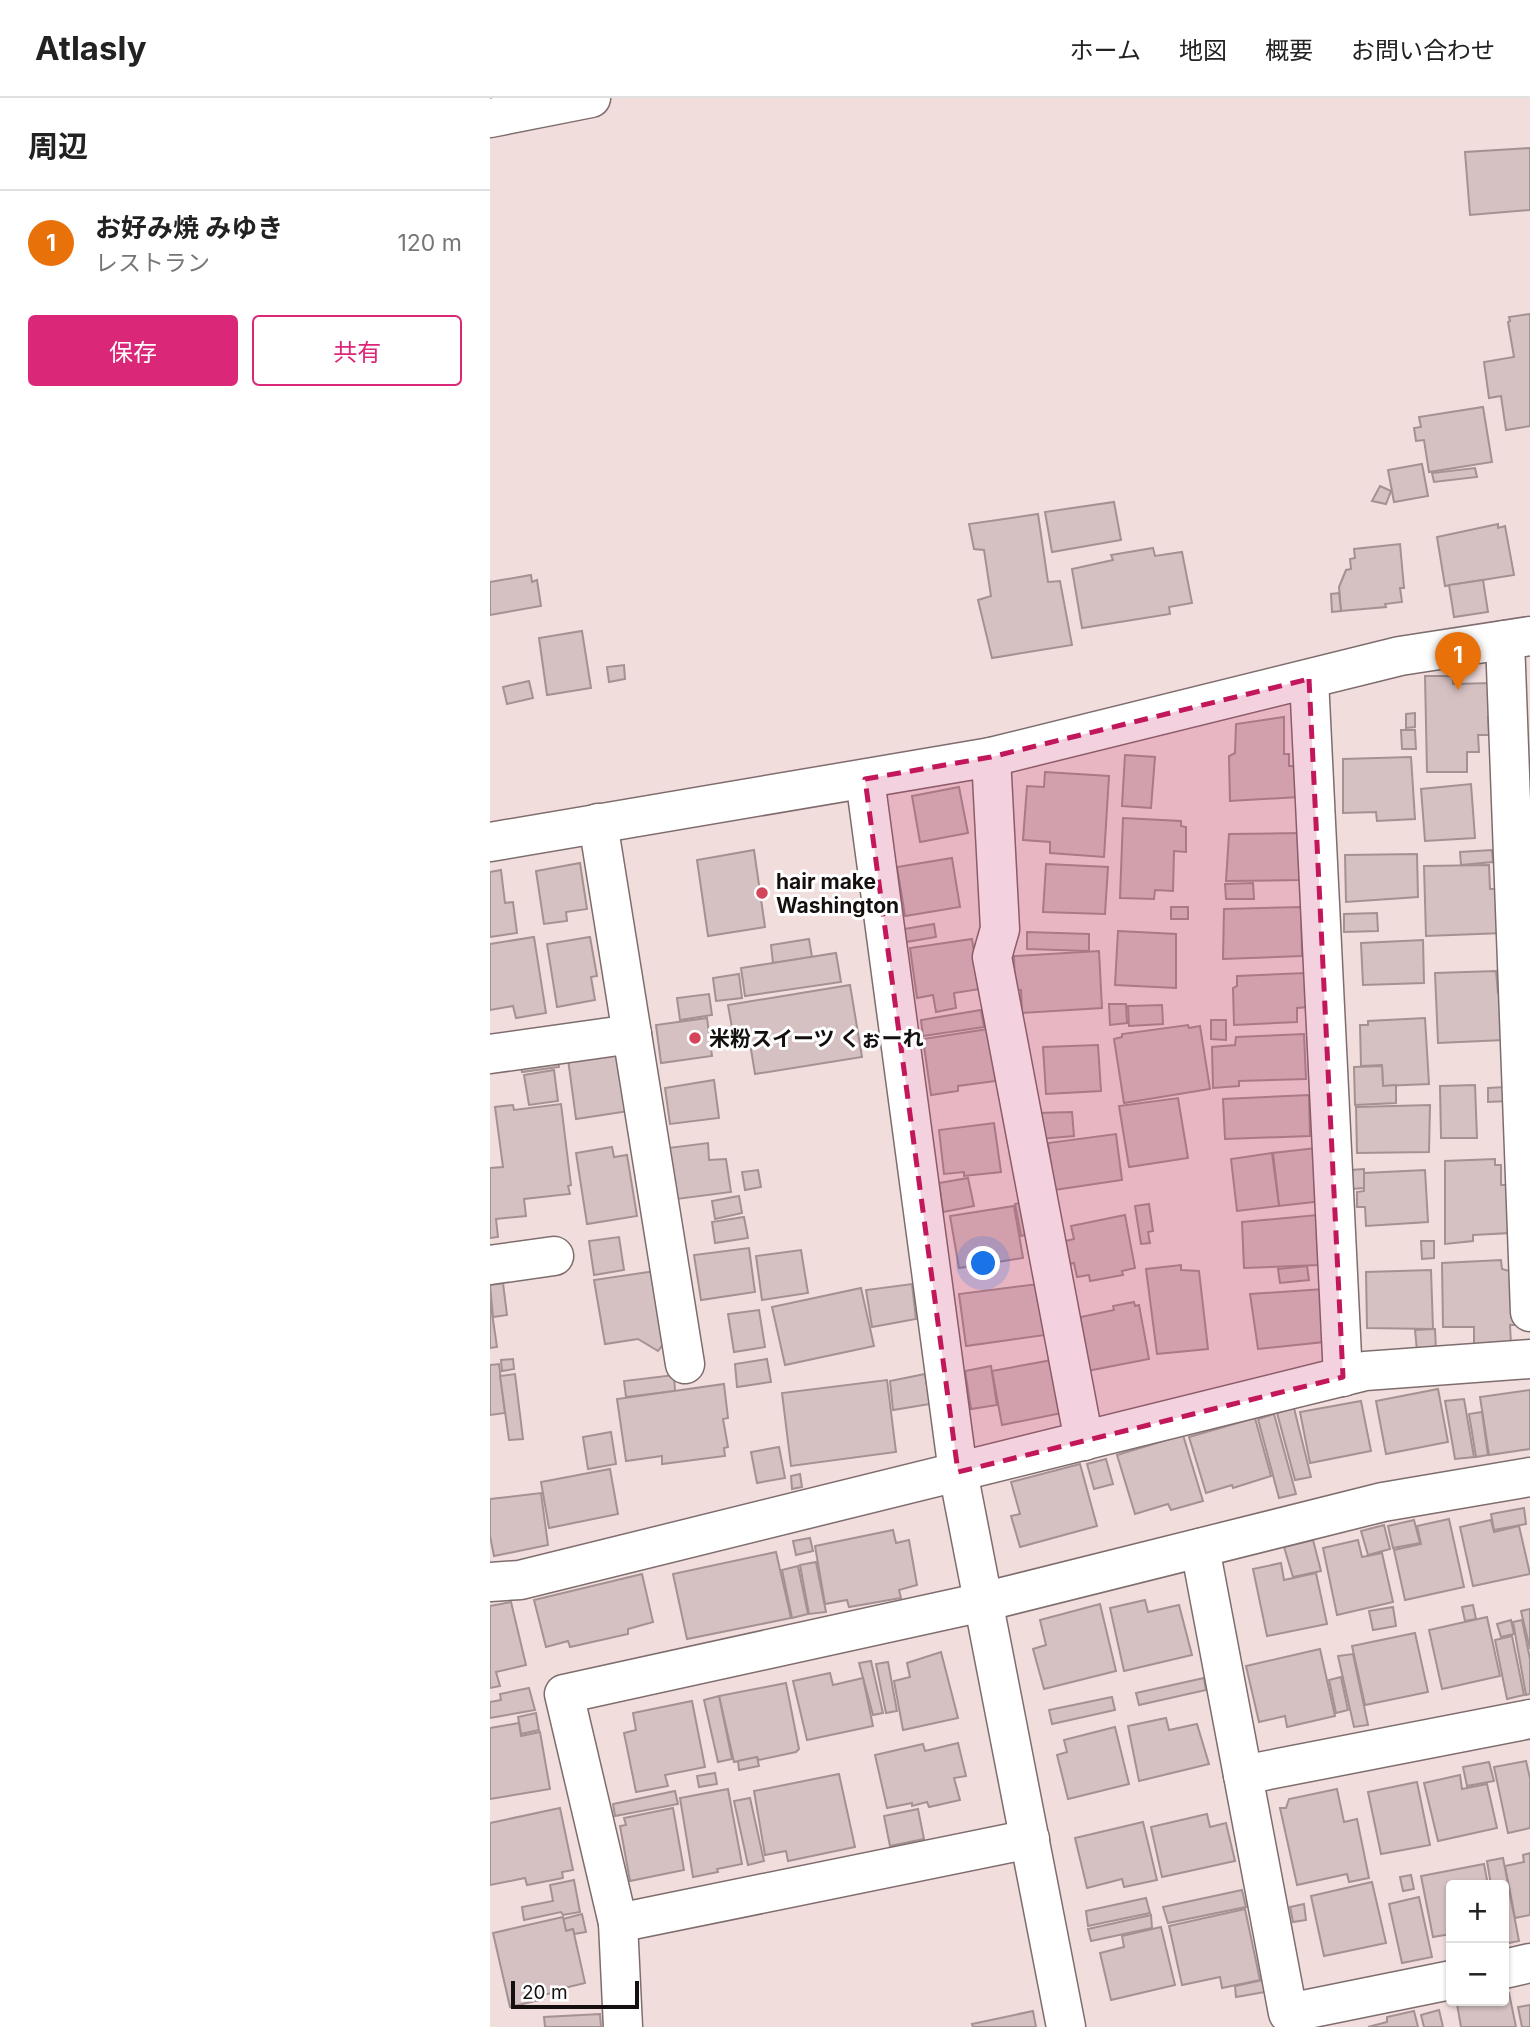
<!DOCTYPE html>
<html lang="ja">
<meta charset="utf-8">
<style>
body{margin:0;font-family:Inter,"Noto Sans JP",sans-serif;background:#f2f2f2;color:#222}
.controls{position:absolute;right:21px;bottom:21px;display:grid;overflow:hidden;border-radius:7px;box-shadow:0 2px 5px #0004}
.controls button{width:63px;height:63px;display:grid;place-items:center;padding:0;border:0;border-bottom:2px solid #e0e0e0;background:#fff;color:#222;font:35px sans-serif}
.scale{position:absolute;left:21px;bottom:18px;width:128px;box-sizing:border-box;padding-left:7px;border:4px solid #160f0f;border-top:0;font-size:19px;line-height:24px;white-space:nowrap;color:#160f0f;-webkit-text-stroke:5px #fff;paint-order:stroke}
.you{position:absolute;left:494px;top:1166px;width:24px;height:24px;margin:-18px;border:5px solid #fff;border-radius:50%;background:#1a73e8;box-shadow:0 0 0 10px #1a73e833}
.badge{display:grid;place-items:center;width:46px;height:46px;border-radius:50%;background:#db2777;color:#fff;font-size:23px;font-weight:700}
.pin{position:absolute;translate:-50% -58px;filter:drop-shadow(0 2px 4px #0008)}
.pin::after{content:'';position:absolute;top:37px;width:24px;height:21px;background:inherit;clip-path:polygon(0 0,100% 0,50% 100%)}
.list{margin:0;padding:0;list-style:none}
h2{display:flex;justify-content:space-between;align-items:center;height:91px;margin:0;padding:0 28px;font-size:30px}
h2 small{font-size:23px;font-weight:400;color:#767676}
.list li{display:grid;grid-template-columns:46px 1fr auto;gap:21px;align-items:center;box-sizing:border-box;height:105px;padding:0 28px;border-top:2px solid #e0e0e0}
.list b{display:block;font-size:26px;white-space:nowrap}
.list p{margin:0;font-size:23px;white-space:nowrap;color:#767676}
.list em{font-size:23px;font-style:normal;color:#767676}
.actions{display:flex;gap:14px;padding:21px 28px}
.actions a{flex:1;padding:16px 0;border:2px solid #db2777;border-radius:7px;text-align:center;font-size:24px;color:#db2777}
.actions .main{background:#db2777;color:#fff}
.map{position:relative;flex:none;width:1040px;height:1929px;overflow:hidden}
header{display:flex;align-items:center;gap:42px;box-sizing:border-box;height:98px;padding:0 35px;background:#fff;border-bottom:2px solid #e0e0e0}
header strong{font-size:33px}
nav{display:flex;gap:38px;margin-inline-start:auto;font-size:24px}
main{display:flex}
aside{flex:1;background:#fff}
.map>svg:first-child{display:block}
.building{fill:#d6c1c2;stroke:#a49191;stroke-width:2}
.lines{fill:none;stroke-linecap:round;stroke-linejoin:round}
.minor-casing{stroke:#7f6d6d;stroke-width:41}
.minor{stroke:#fff;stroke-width:38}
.marked{fill:#c2185b;fill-opacity:0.2;stroke:#c2185b;stroke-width:5;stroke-dasharray:14 9;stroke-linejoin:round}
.poi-dot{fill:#d4445a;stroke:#fff;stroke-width:2.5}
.labels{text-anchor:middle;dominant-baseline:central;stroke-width:6;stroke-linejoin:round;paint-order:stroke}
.poi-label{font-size:21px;font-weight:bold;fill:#160f0f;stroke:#fff;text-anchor:start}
</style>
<header>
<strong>Atlasly</strong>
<nav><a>ホーム</a><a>地図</a><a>概要</a><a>お問い合わせ</a></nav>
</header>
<main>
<aside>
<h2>周辺<small></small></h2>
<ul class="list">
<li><span class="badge" style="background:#e8710a">1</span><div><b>お好み焼 みゆき</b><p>レストラン</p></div><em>120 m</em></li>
</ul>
<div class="actions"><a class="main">保存</a><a>共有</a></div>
</aside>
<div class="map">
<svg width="1040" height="1929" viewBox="0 0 1040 1929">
<rect width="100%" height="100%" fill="#f2dddd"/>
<!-- building -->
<g class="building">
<polygon points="1040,50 1040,112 980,117 975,54"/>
<polygon points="1040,216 1040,328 1016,332 1011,298 999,300 994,264 1024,259 1018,224 1020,223 1019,219"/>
<polygon points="993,309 1002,364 939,374 934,342 926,343 924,330 931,329 929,319"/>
<polygon points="932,366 938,398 904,404 898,372"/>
<polygon points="985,370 987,379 944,384 942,375"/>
<polygon points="890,388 901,393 896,406 882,403"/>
<polygon points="624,404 631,442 562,454 555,414"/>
<polygon points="548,416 558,484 570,483 582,547 502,560 488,502 501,498 494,452 484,451 479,426"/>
<polygon points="1008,426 1008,430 1015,428 1024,477 955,488 947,439"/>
<polygon points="910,446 914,490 910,490 912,504 895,506 896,509 851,513 849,489 856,472 861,471 860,461 865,460 864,451"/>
<polygon points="663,450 665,458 692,454 702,505 679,509 680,516 592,530 582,471 623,462 621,457"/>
<polygon points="41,477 42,484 47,482 51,508 0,517 0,484"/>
<polygon points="993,482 998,514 964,519 959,487"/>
<polygon points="849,495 851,513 842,514 841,496"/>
<polygon points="92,533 101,590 57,597 49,540"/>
<polygon points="134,567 135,581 119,584 117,569"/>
<polygon points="935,578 963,578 963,586 1002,585 1003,619 998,619 999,637 988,637 989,654 977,654 977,674 937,674"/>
<polygon points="39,583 43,600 17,606 13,589"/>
<polygon points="925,615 925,629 916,630 916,616"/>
<polygon points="794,619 794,656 799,656 799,668 806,668 809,699 740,703 739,658 745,655 746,626"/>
<polygon points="911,632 925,632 926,651 912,651"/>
<polygon points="635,657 665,659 661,710 632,708"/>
<polygon points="921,659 925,721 887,723 886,714 853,715 853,661"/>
<polygon points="555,674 619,678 614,759 560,755 560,744 533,742 537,688 554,689"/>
<polygon points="981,686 985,740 935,743 931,691"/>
<polygon points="469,689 478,735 430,744 422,698"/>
<polygon points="633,720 691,723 691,728 696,729 696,754 684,753 683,793 665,792 664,801 630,800"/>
<polygon points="810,735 811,782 736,783 739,736"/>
<polygon points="264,752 275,829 218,838 207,762"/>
<polygon points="1002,752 1003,764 971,767 970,754"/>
<polygon points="927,756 928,799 856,804 855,757"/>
<polygon points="462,760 470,809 415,818 407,769"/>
<polygon points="90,765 97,811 76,814 77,823 54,826 46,773"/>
<polygon points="556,766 618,769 615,816 553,814"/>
<polygon points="999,767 1000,791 1012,791 1014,835 936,838 934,768"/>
<polygon points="11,772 15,805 23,804 27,835 0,839 0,774"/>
<polygon points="763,785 764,801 736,801 735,786"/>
<rect x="681" y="809" width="17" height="12"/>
<polygon points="811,809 812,858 733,861 734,811"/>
<polygon points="887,815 888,833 854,834 854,816"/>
<polygon points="444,826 446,839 416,844 414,831"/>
<polygon points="628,833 686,836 686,890 625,887"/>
<polygon points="537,834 599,836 599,853 537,851"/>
<polygon points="44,839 56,915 26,920 23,908 0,912 0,846"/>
<polygon points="100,839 107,878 101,879 105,902 67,909 57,846"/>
<polygon points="319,841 322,859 283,865 281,847"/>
<polygon points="482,841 490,891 464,895 466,910 446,914 443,897 427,900 420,850"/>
<polygon points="933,842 934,885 873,887 871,845"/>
<polygon points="609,853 612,910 532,915 531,892 525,892 524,858"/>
<polygon points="346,855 351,884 255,898 251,870"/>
<polygon points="1006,873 1008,895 1012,895 1014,942 948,945 945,875"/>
<polygon points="816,875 819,909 807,910 807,924 744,927 743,890 747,888 747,878"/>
<polygon points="249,876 252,900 226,903 223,880"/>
<polygon points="360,887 372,959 265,976 259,939 244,941 238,907"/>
<polygon points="219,896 222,917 190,922 187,900"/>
<polygon points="619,906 636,906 637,925 620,927"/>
<polygon points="672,907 673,926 639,928 638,908"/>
<polygon points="491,912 494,929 433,938 431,922"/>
<polygon points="217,920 222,958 171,965 166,927"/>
<polygon points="935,920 939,986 893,988 892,967 871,968 870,927 878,927 878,923"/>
<polygon points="721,922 736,922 736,942 721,941"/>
<polygon points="698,927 699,930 710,928 720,991 634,1005 624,941 632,939 632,936"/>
<polygon points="498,931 506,983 468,988 468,993 441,997 433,941"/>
<polygon points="814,936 816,981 749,983 749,988 723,990 722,949 745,947 746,939"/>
<polygon points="608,947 611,993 556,996 553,949"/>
<polygon points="67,953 69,969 32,974 30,959"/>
<polygon points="127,954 139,1013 86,1021 78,961"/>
<polygon points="892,968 893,988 906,987 906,1005 865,1007 864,969"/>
<polygon points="64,972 68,1003 39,1007 34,977"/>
<polygon points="224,982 229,1020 180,1026 175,990"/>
<polygon points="985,987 987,1040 951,1040 950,988"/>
<polygon points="1016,989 1018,1003 998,1004 998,990"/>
<polygon points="819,997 820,1038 735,1041 733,1001"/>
<polygon points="688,1000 698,1060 639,1069 629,1008"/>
<polygon points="71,1006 81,1087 78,1088 80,1096 34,1101 36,1118 6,1121 8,1139 0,1140 0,1070 13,1069 5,1009 23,1007 24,1012"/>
<polygon points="940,1007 939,1054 867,1055 866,1009"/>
<polygon points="582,1014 584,1038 550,1041 547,1015"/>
<polygon points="504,1025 511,1074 474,1078 474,1074 454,1076 449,1032"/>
<polygon points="626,1036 632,1082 564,1092 558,1045"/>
<polygon points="218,1045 219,1062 236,1061 241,1094 187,1101 178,1050"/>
<polygon points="122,1049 124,1059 137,1057 147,1118 97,1126 86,1055"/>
<polygon points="826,1050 832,1103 789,1108 783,1055"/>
<polygon points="782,1055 789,1108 747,1113 741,1061"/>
<polygon points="1005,1061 1005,1067 1011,1067 1011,1087 1019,1087 1021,1135 983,1137 983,1143 955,1146 955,1063"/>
<polygon points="874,1071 874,1090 861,1091 860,1072"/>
<polygon points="268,1072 271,1089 255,1092 252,1074"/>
<polygon points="935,1072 938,1124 876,1128 875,1109 867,1109 867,1094 874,1093 874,1075"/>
<polygon points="478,1080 484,1108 453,1114 449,1085"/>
<polygon points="249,1098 252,1115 225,1121 222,1103"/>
<polygon points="536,1104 543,1135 531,1138 525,1106"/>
<polygon points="659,1106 663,1133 658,1134 660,1145 651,1146 645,1108"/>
<polygon points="524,1108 533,1160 469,1170 460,1118"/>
<polygon points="635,1117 645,1170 632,1173 633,1177 600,1183 599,1177 587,1179 584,1165 575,1167 571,1144 584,1141 581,1128"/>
<polygon points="827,1117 829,1167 754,1170 752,1124"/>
<polygon points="254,1119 258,1140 225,1145 222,1124"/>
<polygon points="129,1139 134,1172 104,1177 99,1143"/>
<polygon points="931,1143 944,1143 944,1160 932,1161"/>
<polygon points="259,1150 265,1194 211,1202 204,1157"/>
<polygon points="311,1152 318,1195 272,1202 266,1158"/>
<polygon points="1011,1162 1012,1171 1026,1175 1028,1227 1020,1227 1021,1246 984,1246 984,1229 953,1229 952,1165"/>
<polygon points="691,1167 691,1172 709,1173 718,1251 667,1256 656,1171"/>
<polygon points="817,1168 819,1182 790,1185 788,1171"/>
<polygon points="172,1172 181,1236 168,1253 148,1241 115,1246 104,1182"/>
<polygon points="941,1172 943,1231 877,1230 876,1174"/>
<polygon points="13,1185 17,1217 3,1219 0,1187"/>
<polygon points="422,1186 426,1221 382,1229 376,1192"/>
<polygon points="548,1186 555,1237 476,1248 469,1196"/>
<polygon points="371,1190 384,1248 295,1267 282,1209"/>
<polygon points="833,1191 834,1244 768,1251 760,1196"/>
<polygon points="0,1201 7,1249 0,1250"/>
<polygon points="644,1204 645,1208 649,1207 659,1261 597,1273 586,1220 624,1212 623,1208"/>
<polygon points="269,1212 275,1249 244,1254 238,1216"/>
<polygon points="945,1231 946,1252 927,1253 925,1232"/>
<polygon points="23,1261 24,1271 12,1273 11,1262"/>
<polygon points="277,1261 281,1284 247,1289 245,1266"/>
<polygon points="562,1262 572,1315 512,1327 502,1273"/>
<polygon points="9,1266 15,1315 0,1317 0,1267"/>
<polygon points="501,1268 507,1307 481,1311 475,1273"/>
<polygon points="25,1276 33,1341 19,1342 10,1278"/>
<polygon points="435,1276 440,1306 403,1312 400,1283"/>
<polygon points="184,1277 185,1293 136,1299 134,1283"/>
<polygon points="397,1282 406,1354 301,1368 292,1295"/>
<polygon points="234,1286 238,1320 233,1321 238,1349 234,1350 235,1358 172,1366 172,1358 136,1363 127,1301"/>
<polygon points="948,1291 958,1344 896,1356 886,1303"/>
<polygon points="1040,1292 1040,1351 999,1357 990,1299"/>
<polygon points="974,1301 984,1359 965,1361 955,1303"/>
<polygon points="871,1303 881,1353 820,1365 810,1314"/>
<polygon points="804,1310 821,1379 805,1382 787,1315"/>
<polygon points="992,1314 998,1357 986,1359 979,1316"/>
<polygon points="784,1316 806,1396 789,1400 768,1321"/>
<polygon points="765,1320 781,1378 743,1390 742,1387 716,1395 699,1339"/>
<polygon points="121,1334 126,1366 98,1371 93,1339"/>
<polygon points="693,1337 713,1403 681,1412 678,1406 645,1416 627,1357"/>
<polygon points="289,1349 295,1380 267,1385 261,1354"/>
<polygon points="616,1361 623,1386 604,1391 597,1366"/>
<polygon points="590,1366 607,1428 530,1449 521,1418 530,1416 521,1384"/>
<polygon points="120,1371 128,1416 59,1430 51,1384"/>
<polygon points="310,1376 312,1389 302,1391 301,1378"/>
<polygon points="51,1395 58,1447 4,1458 0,1438 0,1401"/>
<polygon points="1034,1410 1036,1426 1004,1432 1001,1416"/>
<polygon points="959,1421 974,1489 915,1502 904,1452 931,1446 927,1428"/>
<polygon points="924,1422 930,1445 903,1450 898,1428"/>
<polygon points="1001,1422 1004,1434 1029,1428 1040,1476 983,1488 970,1429"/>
<polygon points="894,1427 900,1451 878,1457 871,1433"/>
<polygon points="403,1432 406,1445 419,1442 427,1487 409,1492 411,1500 359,1509 357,1502 335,1506 325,1448"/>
<polygon points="320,1440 323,1453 306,1457 303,1443"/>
<polygon points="823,1442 831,1473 803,1479 794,1449"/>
<polygon points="868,1442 872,1459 892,1455 903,1504 847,1517 833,1450"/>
<polygon points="286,1454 301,1520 197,1541 183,1476"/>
<polygon points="326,1464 336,1514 319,1516 310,1467"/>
<polygon points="791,1465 794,1482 826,1475 837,1526 777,1538 763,1471"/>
<polygon points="308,1468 318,1516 302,1520 292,1472"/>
<polygon points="152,1476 163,1524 138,1531 138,1536 80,1549 78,1543 56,1549 44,1502"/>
<polygon points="655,1502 658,1514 689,1507 702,1557 634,1573 620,1510"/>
<polygon points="21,1504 36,1567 6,1574 10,1588 0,1590 0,1508"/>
<polygon points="610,1506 626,1573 554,1591 543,1551 556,1547 550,1522"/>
<polygon points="983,1507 986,1521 975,1523 972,1509"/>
<polygon points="903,1509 906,1528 883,1532 879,1513"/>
<polygon points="1040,1511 1040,1551 1031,1513"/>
<polygon points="997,1519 1010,1578 952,1591 939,1532"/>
<polygon points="1021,1522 1024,1536 1011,1539 1007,1526"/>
<polygon points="1032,1522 1040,1561 1040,1596 1036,1597 1023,1524"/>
<polygon points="925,1535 938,1594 875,1607 862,1548"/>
<polygon points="1022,1538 1034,1597 1017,1601 1005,1542"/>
<polygon points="830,1551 845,1618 797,1629 795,1618 769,1624 756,1568"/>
<polygon points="451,1554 468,1620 413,1632 404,1583 420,1579 417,1565"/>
<polygon points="863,1556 878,1627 864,1629 848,1558"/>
<polygon points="381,1563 393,1615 383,1617 369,1565"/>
<polygon points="398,1564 407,1613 396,1615 386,1566"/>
<polygon points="340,1575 343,1587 373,1580 383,1628 317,1642 303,1583"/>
<polygon points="851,1579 858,1612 846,1615 839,1582"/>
<polygon points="714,1580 716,1592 649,1607 646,1595"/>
<polygon points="296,1585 309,1651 306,1654 269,1662 267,1659 244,1664 229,1598"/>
<polygon points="39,1590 45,1612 0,1620 0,1604 11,1602 10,1596"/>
<polygon points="229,1598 242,1661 228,1664 214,1602"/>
<polygon points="622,1599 625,1612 562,1626 559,1612"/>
<polygon points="202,1603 215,1669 175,1677 178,1688 146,1694 134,1635 146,1632 143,1615"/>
<polygon points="46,1615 49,1632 31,1636 28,1619"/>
<polygon points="676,1620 679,1632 707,1626 719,1666 649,1683 638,1628"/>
<polygon points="29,1625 31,1638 50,1634 60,1691 0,1701 0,1630"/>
<polygon points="625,1629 639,1686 578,1701 567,1657 577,1654 574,1642"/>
<polygon points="468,1645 476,1678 464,1680 470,1702 439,1709 437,1704 422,1708 422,1705 397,1710 385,1657 433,1646 435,1653"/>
<polygon points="267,1659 269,1668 249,1672 248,1663"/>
<polygon points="1036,1663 1040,1680 1040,1730 1018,1735 1004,1669"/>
<polygon points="999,1664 1004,1683 977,1688 973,1669"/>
<polygon points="225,1675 227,1686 209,1689 207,1678"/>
<polygon points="349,1676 365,1749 298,1763 296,1753 275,1757 264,1693"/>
<polygon points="970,1677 972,1691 997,1686 1007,1730 948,1743 934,1685"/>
<polygon points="927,1684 940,1747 891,1756 878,1694"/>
<polygon points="238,1691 252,1766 227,1771 228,1774 203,1779 190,1700"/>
<polygon points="847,1691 854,1724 867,1721 879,1780 859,1784 857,1776 807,1787 790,1710 796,1710 799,1701"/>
<polygon points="185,1693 188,1706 125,1718 123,1706"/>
<polygon points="260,1700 274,1763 258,1767 244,1703"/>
<polygon points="70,1710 83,1772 72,1774 73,1780 37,1787 35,1780 0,1787 0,1725"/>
<polygon points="183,1710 194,1772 140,1783 130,1728 136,1727 134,1720"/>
<polygon points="428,1711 434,1741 400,1748 394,1718"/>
<polygon points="717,1716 720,1729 736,1725 745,1763 672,1779 661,1729"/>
<polygon points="653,1724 667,1782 634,1789 632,1781 597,1790 585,1740"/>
<polygon points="1040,1755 1040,1817 1025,1820 1015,1768 1034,1764 1033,1757"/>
<polygon points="1013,1760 1029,1843 1014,1846 1014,1787 1001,1787 997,1763"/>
<polygon points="994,1766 998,1787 961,1787 961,1836 943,1839 931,1778"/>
<polygon points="921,1777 924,1791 913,1793 910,1779"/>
<polygon points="84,1782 90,1814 73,1817 71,1814 34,1822 32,1809 63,1803 60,1787"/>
<polygon points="882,1784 896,1845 834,1858 821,1798"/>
<polygon points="752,1792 756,1809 678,1825 673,1809"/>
<polygon points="929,1799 942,1859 912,1865 899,1806"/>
<polygon points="656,1800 660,1815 598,1828 596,1813"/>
<polygon points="814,1806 816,1822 803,1824 800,1809"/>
<polygon points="755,1811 770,1882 732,1890 730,1879 692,1887 679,1828"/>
<polygon points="92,1816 96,1834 84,1836 83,1831 76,1833 73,1821"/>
<polygon points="661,1817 662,1830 601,1843 598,1831"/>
<polygon points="73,1819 76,1833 83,1831 95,1885 66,1892 66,1894 53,1897 54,1901 20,1909 3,1835"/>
<polygon points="671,1829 685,1887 621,1902 610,1855 634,1849 632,1838"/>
<polygon points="773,1882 775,1894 746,1899 745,1888"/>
<polygon points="1019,1895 1026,1929 971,1929 967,1906 981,1903 1014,1903 1014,1896"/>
<polygon points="1040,1907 1040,1929 1032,1929 1028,1909"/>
<polygon points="949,1912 953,1929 934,1929 931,1917"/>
<polygon points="543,1913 546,1929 483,1929 482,1926"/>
<polygon points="924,1913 928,1929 878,1929 897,1924 897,1919"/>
<polygon points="110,1916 111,1929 55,1929 54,1919"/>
</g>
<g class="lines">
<defs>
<g id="minor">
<polyline points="0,20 101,0"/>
<polyline points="1015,542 1040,1214"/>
<polyline points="819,581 853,1279"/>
<polyline points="501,659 510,831 502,859 594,1343"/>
<polyline points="375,681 468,1374 576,1929"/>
<polyline points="108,725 195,1266"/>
<polyline points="0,744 501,659 910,558 1040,538"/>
<polyline points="0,956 142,936"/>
<polyline points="0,1167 64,1158"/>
<polyline points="710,1450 798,1915 961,1882"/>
<polyline points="0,1484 30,1482 875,1273 1040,1261"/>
<polyline points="753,1677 1040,1621"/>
<polyline points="128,1825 540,1741"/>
<polyline points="1014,1871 1040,1865"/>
<polyline points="133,1929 128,1825 74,1596 493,1504 893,1404 1040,1379"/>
</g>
</defs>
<!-- minor casing -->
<use href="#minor" class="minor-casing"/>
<!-- minor -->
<use href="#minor" class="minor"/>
</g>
<!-- marked area -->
<path class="marked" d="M819,581L853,1279L468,1374L375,681L501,659Z"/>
<!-- markers -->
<g class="poi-dot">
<circle cx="272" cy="795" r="7"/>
<circle cx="205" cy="940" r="7"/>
</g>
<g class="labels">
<!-- poi labels -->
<g class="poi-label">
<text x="286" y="783">hair make<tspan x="286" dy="24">Washington</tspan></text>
<text x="219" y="940">米粉スイーツ くぉーれ</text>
</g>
</g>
</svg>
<div class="controls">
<button>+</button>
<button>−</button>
</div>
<div class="scale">20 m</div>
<div class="you"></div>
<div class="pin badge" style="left:968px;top:592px;background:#e8710a">1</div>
</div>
</main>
